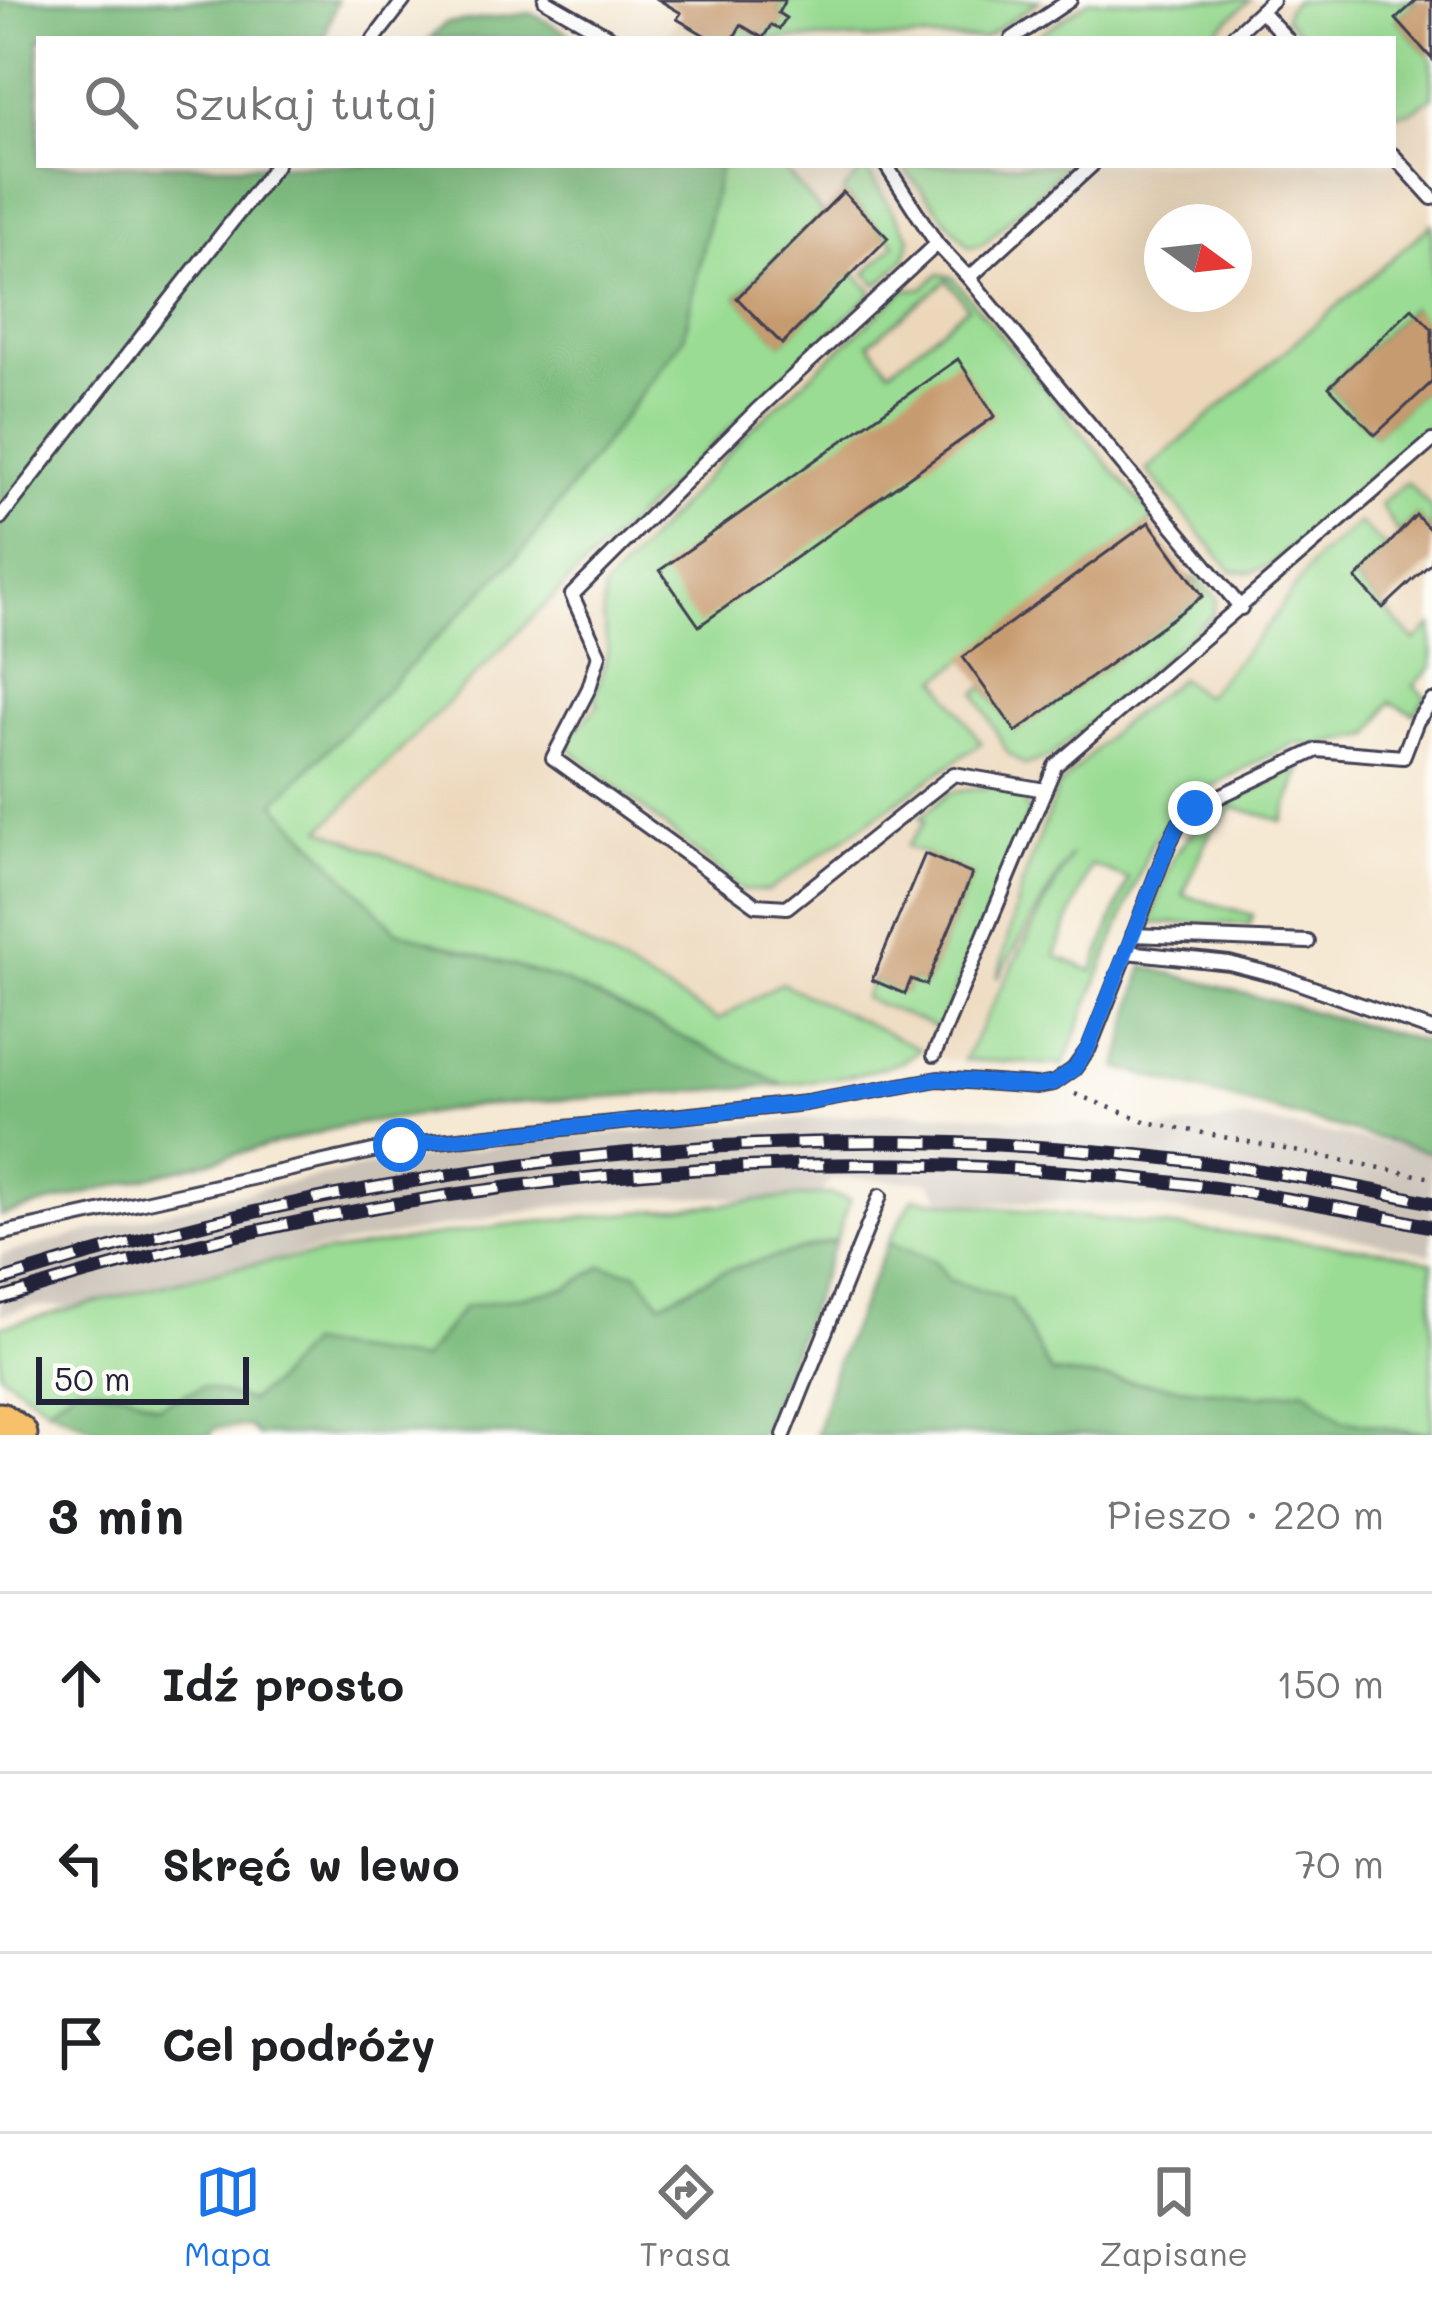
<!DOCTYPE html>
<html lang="pl">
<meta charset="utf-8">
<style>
body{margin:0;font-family:Mali,sans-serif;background:#f2f2f2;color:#202124}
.compass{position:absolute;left:1144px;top:204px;width:108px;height:108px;border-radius:50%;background:#fff;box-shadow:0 12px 48px #0002;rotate:105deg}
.scale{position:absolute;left:36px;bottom:30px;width:213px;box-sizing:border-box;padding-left:12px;border:6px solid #22223b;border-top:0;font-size:33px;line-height:42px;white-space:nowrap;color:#22223b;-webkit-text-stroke:9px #fdfcf7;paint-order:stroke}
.stop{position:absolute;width:36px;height:36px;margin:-27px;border:9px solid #1a73e8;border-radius:50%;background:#fff}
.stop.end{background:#1a73e8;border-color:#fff;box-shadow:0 3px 12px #0008}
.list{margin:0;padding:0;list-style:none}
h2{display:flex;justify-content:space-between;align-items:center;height:156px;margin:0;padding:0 48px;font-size:51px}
h2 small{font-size:39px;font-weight:400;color:#757577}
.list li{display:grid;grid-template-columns:78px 1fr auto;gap:36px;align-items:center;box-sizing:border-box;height:180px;padding:0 48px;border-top:3px solid #e0e0e0}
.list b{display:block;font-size:45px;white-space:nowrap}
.list em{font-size:39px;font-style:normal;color:#757577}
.icon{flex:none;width:66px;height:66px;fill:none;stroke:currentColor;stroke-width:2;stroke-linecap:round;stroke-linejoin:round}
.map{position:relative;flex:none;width:1432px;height:1435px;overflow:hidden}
.search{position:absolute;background:#fff;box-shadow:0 12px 48px #0002;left:36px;right:36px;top:36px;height:132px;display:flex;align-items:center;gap:30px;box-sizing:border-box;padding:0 42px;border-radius:0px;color:#757577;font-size:45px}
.sheet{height:696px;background:#fff}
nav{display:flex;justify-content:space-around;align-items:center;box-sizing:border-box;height:168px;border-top:3px solid #e0e0e0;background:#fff;font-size:33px;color:#757577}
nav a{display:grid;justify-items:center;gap:6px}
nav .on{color:#1a73e8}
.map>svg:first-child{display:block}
.built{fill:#ecd7ba;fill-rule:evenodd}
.industrial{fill:#cbc2b8}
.green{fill:#9adc93;stroke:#5e7f67;stroke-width:3;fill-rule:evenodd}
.forest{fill:#7bbc7d;stroke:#4e6f5c;stroke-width:3}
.building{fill:#c79b6f}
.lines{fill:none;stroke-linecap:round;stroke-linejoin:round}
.lane-casing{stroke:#424052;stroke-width:18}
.primary-casing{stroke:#424052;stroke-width:45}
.path{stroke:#424052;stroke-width:4.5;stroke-dasharray:3 9;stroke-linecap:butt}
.lane{stroke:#fff;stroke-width:12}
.primary{stroke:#f6c16b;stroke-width:39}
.rail-casing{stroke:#22223b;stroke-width:14}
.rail{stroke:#fdfcf7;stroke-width:9;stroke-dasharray:27;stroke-linecap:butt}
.route{stroke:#1a73e8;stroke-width:15}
</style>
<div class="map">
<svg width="1432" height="1435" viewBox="0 0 1432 1435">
<rect width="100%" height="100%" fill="#fdfcf7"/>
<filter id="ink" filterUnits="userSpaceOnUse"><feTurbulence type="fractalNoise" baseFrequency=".00833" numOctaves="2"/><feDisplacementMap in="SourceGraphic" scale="24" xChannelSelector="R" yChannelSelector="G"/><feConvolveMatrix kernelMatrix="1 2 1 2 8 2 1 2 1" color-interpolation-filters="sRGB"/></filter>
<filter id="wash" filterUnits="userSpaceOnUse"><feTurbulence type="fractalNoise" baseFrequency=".004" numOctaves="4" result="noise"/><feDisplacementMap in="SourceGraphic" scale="48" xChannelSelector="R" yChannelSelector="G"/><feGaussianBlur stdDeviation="2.7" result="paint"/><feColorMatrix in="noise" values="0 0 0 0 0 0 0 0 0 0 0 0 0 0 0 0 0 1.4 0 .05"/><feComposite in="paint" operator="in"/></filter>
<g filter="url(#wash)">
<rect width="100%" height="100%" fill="#f6e9d4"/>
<!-- built -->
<path class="built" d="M660,0H1432V667L1121,810L964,1060H945L920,1049L902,1062L860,1074L784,1085L473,1106L340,1127L10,1214L0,1083L684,337L720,165H1393V39H665L681,13ZM1162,222H1234V294H1162Z"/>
<!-- industrial -->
<polygon class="industrial" points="890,1112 965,1114 1146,1131 1247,1119 1415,1149 1432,1153 1432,1254 1313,1229 1144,1207 1063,1201 945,1204 930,1182 847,1178 830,1181 823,1190 820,1209 723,1197 639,1198 556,1206 310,1251 83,1307 34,1306 0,1315 0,1255 218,1198 375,1165 547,1139"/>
<!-- green -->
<g class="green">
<polygon points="785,0 1040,0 983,39 733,39 741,25 763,38 771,25 779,29 785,18 778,13"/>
<polygon points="1090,0 1250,0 1207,39 1033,39"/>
<polygon points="1295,0 1417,0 1396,19 1432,59 1432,97 1412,111 1393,114 1393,39 1305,39 1285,18 1287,8"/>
<polygon points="720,165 780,165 822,213 737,297 782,343 853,272 873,292 576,574 322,829 546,922 718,1020 781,983 920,1049 902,1062 860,1074 784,1085 563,981 397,931 274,803 528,545 684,337"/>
<polygon points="901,165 1067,165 983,244 969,247"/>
<polygon points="867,171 910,238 905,259 878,285 866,273 895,244 843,192 860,172"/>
<polygon points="1432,224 1432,317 1426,323 1411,308 1329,387 1375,435 1432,382 1432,424 1271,565 1252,572 1232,571 1147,470"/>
<path d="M939,274L952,277L1154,519L938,679L981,743L768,891L743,890L570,749L569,738L599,704L595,698L608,650L603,619L604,589L748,432L905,290L923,288ZM947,280L968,307L890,370L869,343Z"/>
<polygon points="1407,482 1432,509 1432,532 1416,515 1398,533 1380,504"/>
<path d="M1359,523L1386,547L1356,580L1415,641L1432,626V667L1414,686L1427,697L1414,714L1390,702L1371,735L1313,746L1296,743C1241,771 1185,791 1151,845L1064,1065L964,1060L1071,854L997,979L1022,885L1058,788L1117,727L1180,678L1204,697L1266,628L1317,557ZM1091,865L1128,879L1093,971L1055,956Z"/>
<polygon points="1190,578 1198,579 1217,598 1213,615 1050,757 1024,765 1007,752 976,693 984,687 1016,731 1203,596"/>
<polygon points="1301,767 1283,821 1233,807 1211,831 1183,895 1253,915 1250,924 1150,923 1173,857 1204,816"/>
<polygon points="995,786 1018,790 1029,815 939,1029 864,998 872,980 905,993 911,979 926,984 972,875 907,846 925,822 920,818 949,793"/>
<polygon points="829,1194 850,1200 836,1240 721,1272 661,1303 602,1266 568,1288 464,1307 422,1360 307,1345 271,1385 249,1401 202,1387 159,1406 128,1393 78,1385 47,1407 0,1373 0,1327 230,1268 505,1225"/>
<polygon points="913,1198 1388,1251 1432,1262 1432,1432 1395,1431 1342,1420 1305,1389 1260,1396 1051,1373 1011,1300 949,1280 935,1261 888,1243"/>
</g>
<!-- forest -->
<g class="forest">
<polygon points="0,0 337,0 324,39 39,39 39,165 720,165 684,337 528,545 275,803 397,931 563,981 784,1085 473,1106 340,1127 0,1216"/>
<polygon points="531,13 579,39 429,39 445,24"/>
<polygon points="1143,966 1432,1044 1432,1153 1118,1068"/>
<polygon points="836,1240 760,1435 257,1435 249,1426 214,1428 210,1435 110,1435 47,1407 78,1385 128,1393 158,1406 202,1387 249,1401 271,1385 307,1344 422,1360 464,1307 568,1288 602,1266 638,1273 661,1303 721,1272"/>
<polygon points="888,1243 935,1261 949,1280 1011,1300 1051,1373 1260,1396 1305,1389 1342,1420 1432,1435 816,1435 835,1367"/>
</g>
<g id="blocks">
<!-- building -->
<g class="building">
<polygon points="659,0 785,0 778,13 786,18 779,29 771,25 763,38 741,25 733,39 711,39 677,19 681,13"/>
<polygon points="1417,0 1432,0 1432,59 1396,19"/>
<polygon points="843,192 888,238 782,344 737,298"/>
<polygon points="1412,308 1432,329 1432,382 1375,435 1329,387"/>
<polygon points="958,359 995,416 699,626 660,570"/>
<polygon points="1416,515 1432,532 1432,567 1430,564 1383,608 1356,579"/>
<polygon points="1149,522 1203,596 1016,732 963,657"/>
<polygon points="925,854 972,874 926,985 911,979 905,994 872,980"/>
</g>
</g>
</g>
<g filter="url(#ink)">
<use href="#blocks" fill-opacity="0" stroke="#424052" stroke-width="3"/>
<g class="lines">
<defs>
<g id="lane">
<polyline points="545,0 613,39"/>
<polyline points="1261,11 1287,39"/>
<polyline points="374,39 404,0"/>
<polyline points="1012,39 1070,0"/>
<polyline points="1230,39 1272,0"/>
<polyline points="1393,155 1432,198"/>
<polyline points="886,165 937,244 969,278"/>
<polyline points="1092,165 969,278 1241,608"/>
<polyline points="937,244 756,411 572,595 599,655 589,688 553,758 756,905 787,907 954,774 1045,790"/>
<polyline points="0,518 276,165"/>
<polyline points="1133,935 1308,942"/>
<polyline points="1127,952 1168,845 1178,825 1195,808 1317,750 1403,757 1417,721 1432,701"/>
<polyline points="934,1055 1055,766 1432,441"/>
<polyline points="0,1234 400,1145 806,1103 938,1079 1037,1086 1054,1083 1074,1069 1089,1048 1127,952 1229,963 1279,976 1432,1030"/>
<polyline points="784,1435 880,1196"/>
</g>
<polyline id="primary" points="0,1423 17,1435"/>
</defs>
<!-- lane casing -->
<use href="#lane" class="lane-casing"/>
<!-- primary casing -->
<use href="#primary" class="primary-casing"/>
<!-- path -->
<polyline class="path" points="1075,1094 1147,1122 1432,1178"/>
<!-- lane -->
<use href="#lane" class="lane"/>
<!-- primary -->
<use href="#primary" class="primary"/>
<defs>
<g id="rail">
<path d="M0,1281C462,1134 957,1096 1432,1203"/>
<path d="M0,1299C462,1154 958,1120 1432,1227"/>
</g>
</defs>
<!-- rail casing -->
<use href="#rail" class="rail-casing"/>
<!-- rail -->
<use href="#rail" class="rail"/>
</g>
</g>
<g class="lines" filter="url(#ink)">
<!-- route -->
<polyline class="route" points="400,1145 806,1103 938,1079 1036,1086 1054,1083 1074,1069 1088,1048 1168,845 1178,824 1195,808"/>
</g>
</svg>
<svg class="compass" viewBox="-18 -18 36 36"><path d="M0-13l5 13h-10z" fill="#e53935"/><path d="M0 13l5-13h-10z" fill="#757577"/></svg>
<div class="scale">50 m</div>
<div class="stop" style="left:400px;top:1145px"></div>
<div class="stop end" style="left:1195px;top:808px"></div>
<div class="search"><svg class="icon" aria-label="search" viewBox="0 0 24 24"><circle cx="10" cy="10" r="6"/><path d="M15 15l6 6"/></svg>Szukaj tutaj</div>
</div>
<section class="sheet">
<h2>3 min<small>Pieszo · 220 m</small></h2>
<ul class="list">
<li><svg class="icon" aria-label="ahead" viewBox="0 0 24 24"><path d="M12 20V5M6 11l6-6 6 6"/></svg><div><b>Idź prosto</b></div><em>150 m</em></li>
<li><svg class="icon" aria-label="left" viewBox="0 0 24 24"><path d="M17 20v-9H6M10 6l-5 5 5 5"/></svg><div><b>Skręć w lewo</b></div><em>70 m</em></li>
<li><svg class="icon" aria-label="arrive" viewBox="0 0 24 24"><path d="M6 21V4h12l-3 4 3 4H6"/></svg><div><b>Cel podróży</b></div></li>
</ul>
</section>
<nav>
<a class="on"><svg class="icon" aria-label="map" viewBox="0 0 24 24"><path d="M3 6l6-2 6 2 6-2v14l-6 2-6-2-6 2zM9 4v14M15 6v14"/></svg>Mapa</a>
<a><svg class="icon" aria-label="directions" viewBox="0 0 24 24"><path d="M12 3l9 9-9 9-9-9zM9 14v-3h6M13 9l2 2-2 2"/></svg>Trasa</a>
<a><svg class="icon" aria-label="saved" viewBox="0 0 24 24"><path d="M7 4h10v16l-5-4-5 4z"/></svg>Zapisane</a>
</nav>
